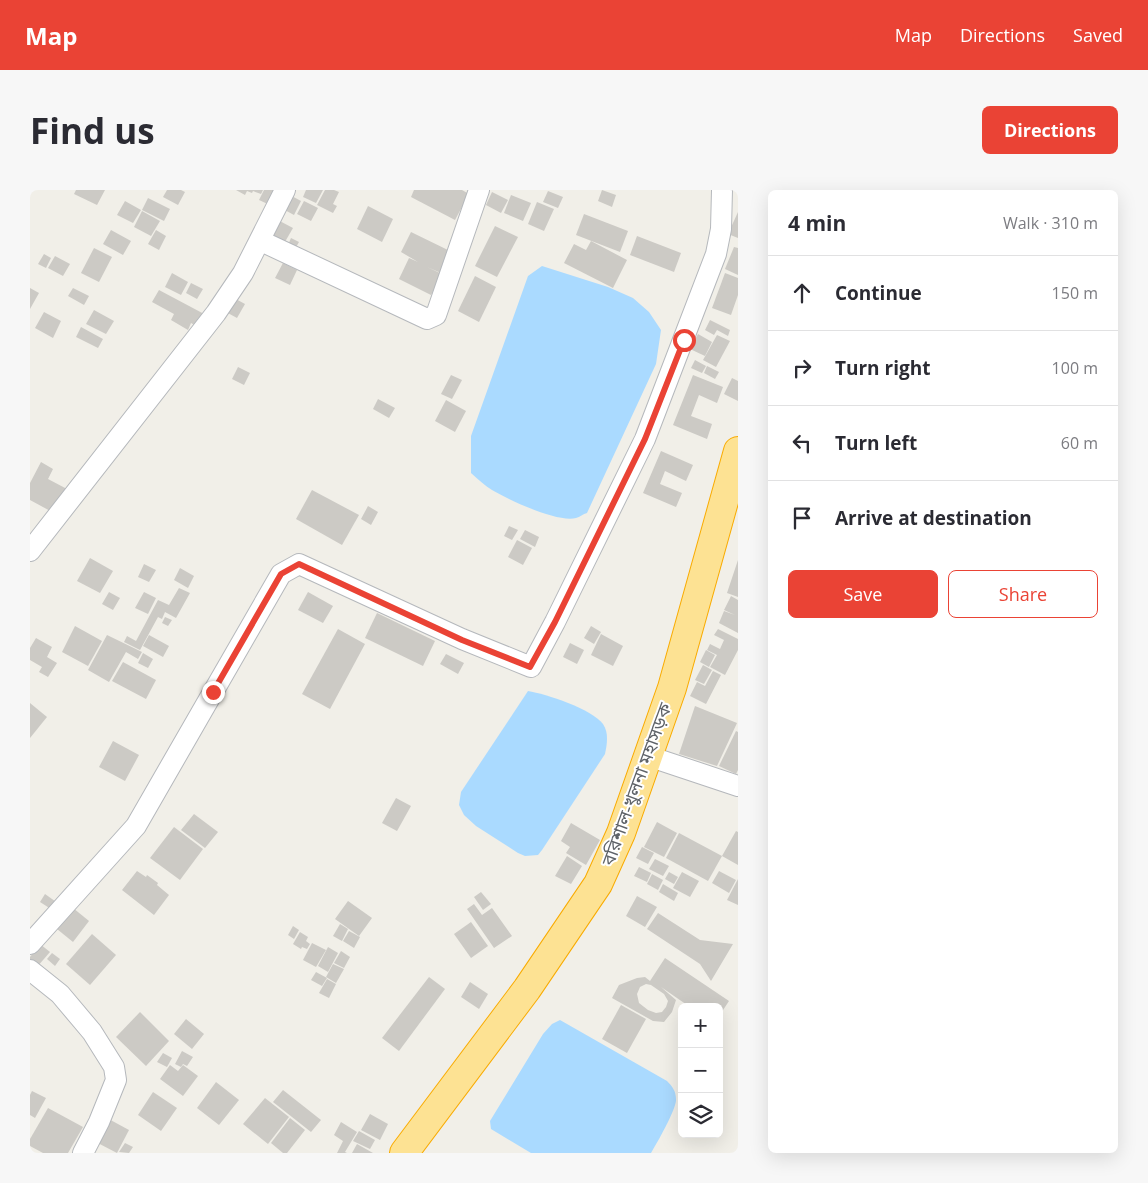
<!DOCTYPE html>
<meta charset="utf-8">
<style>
body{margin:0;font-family:"Open Sans","Noto Sans Bengali",sans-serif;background:#f7f7f7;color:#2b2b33}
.controls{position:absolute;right:15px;bottom:15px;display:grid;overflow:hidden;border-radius:8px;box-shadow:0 5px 20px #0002}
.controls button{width:45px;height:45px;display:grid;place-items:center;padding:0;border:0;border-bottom:1px solid #e1e1e2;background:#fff;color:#2b2b33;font:25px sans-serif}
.stop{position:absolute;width:15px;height:15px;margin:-11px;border:4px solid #ea4335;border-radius:50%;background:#fff}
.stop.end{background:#ea4335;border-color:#fff;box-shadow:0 1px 5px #0008}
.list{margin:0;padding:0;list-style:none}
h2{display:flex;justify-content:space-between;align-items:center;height:65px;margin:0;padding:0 20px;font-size:21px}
h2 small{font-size:16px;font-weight:400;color:#7c7c81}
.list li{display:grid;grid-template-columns:32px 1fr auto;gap:15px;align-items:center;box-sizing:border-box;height:75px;padding:0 20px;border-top:1px solid #e1e1e2}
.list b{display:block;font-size:19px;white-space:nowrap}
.list em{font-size:16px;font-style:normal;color:#7c7c81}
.actions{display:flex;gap:10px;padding:15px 20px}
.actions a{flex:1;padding:11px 0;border:1px solid #ea4335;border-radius:8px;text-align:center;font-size:18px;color:#ea4335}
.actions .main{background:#ea4335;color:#fff}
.icon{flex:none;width:28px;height:28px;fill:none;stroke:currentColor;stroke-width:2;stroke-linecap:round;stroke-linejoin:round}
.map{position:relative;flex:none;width:708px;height:963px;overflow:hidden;border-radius:8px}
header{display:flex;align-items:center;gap:30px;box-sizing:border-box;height:70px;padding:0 25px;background:#ea4335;color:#fff}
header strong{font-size:24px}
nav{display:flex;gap:28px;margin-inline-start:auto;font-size:18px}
.intro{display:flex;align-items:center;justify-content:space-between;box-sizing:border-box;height:120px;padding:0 30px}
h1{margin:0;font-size:35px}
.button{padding:12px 22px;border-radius:8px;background:#ea4335;color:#fff;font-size:18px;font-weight:700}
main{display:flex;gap:30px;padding:0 30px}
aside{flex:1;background:#fff;border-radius:8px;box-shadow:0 5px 20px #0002}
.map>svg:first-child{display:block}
.water{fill:#aadaff}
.building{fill:#cccac5;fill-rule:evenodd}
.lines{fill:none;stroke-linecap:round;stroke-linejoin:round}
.minor-casing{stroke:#b5b8bc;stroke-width:22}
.highway-casing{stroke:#f9ab00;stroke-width:30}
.minor{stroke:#fff;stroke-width:20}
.highway{stroke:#fde293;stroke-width:28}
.route{stroke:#ea4335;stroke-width:6}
.labels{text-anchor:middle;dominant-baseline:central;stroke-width:4;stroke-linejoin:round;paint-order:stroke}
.street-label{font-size:18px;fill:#5f6368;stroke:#fff}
</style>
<header>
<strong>Map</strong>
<nav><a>Map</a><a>Directions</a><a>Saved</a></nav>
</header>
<div class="intro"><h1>Find us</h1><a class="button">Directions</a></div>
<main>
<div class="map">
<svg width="708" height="963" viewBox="0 0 708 963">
<rect width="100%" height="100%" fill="#f1efe8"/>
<!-- water -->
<g class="water">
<path d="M512,76L578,97L603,108L619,122L631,140L626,174L557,323C553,324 550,327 546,328C528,333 479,310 462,300C455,296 448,289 441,283V246L498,86Z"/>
<path d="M498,501C516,504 562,519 573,534C579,543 577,554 575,564L512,660L508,665L495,666L488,663L446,636L434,625L429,615L431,602Z"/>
<path d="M530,830L637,891C642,896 646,901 646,909C647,918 627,953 621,963H501L461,939L460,931L513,844L522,834Z"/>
</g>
<!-- building -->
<g class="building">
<polygon points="46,0 75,0 67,15 44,4"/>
<polygon points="137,0 151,0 155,2 148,15 133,7"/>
<polygon points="206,0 233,0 231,4 223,1 222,3 217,1 215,5"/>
<polygon points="234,0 250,0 242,16 229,10"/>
<polygon points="276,0 293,0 286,13 273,7"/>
<polygon points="295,0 304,0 309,2 303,14 307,16 303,23 287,15"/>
<polygon points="384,0 432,0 439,4 425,30 381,7"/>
<polygon points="572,0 586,5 582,17 568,11"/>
<polygon points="518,1 533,7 528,18 513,12"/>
<polygon points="462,2 478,10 471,23 456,15"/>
<polygon points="258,4 271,11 264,25 251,18"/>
<polygon points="481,5 501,13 493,31 474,23"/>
<polygon points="118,8 140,19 134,31 112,20"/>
<polygon points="95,11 111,20 103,33 87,25"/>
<polygon points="274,11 288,18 281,31 267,24"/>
<polygon points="507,12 524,19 514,41 498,34"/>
<polygon points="338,16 363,29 352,52 327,39"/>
<polygon points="112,21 130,31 121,46 104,37"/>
<polygon points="708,22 708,48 698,44"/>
<polygon points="554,24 598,41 590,62 546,45"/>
<polygon points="244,28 263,38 252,57 234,48"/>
<polygon points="465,36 488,47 467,87 445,76"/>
<polygon points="81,40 101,51 93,65 73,54"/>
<polygon points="126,40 136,46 129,60 118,54"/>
<polygon points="381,42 422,62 411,83 397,77 412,84 401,105 369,89 379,68 388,72 371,62"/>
<polygon points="607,46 651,63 644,82 600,65"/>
<polygon points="261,48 269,52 265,59 258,55"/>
<polygon points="561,51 597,70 583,98 534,73 544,54 556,60"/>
<polygon points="704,57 708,58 708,85 695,79"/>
<polygon points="64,58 82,67 69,92 51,83"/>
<polygon points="14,64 21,68 16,78 8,74"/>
<polygon points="25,66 40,74 33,86 18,78"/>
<polygon points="253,73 267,80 260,95 245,88"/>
<polygon points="142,83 158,92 151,105 135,97"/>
<polygon points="695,83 708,88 708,105 701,125 682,118"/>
<polygon points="445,86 466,97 449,132 428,121"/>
<polygon points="161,93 173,99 167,109 156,103"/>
<polygon points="0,98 9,103 0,119"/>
<polygon points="43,98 59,106 54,115 38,106"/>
<polygon points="129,100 176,125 170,138 161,133 158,140 141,130 144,124 122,112"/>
<polygon points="204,108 215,114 207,128 196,122"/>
<polygon points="64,120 84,131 76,144 56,134"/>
<polygon points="14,122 31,131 23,148 5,138"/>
<polygon points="680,130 700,140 698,146 687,140 684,145 675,140"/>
<polygon points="51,137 73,149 68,158 46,147"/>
<polygon points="668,144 682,152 675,166 660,159"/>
<polygon points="687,145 700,151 686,177 673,170"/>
<polygon points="665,170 676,176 672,183 661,178"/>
<polygon points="677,176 689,182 685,189 674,183"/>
<polygon points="208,177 220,183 214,195 202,189"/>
<polygon points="421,185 432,190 422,209 411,204"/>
<polygon points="663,185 693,197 687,213 669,205 661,226 682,234 677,249 643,235"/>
<polygon points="702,188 708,191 708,211 694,204"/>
<polygon points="348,209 365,218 359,228 343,219"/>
<polygon points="416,210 436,221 425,242 405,231"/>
<polygon points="631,261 663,275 656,291 635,281 630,294 652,303 646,317 613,303"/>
<polygon points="11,272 23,279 18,289 37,299 24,323 0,310 0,293"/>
<polygon points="282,300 329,325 312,355 266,329"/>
<polygon points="338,316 348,322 341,335 331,329"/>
<polygon points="479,336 488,340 482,350 474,346"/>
<polygon points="495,340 509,347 505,357 490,349"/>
<polygon points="487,350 502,358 493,375 478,367"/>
<polygon points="60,368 83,381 70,403 47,391"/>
<polygon points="708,370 708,407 697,403"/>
<polygon points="114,374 126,380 119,392 108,387"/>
<polygon points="150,378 164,386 158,398 144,390"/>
<polygon points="149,398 160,403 146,428 135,422 132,429 128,427 110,460 94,452 97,446 106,451 128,410 139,415"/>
<polygon points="79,402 90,408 83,420 72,414"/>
<polygon points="114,402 126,408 118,424 105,418"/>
<polygon points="278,402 303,416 293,433 268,420"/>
<polygon points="701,406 708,410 708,443 689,433 694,421 705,425 694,420"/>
<polygon points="347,423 405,451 393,476 335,448"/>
<polygon points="135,427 142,430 138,436 132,433"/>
<polygon points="45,436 72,451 58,476 32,462"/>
<polygon points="561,436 571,442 564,454 554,448"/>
<polygon points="308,439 335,454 300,519 272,504"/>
<polygon points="688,439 708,449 708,460 695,485 680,477 687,465 677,460 680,454 690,459 694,450 684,445"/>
<polygon points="571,444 593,456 583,476 561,465"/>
<polygon points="77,445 112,462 108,469 96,462 79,492 58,480"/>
<polygon points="119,445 139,456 133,467 113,456"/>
<polygon points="6,448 22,457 17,467 27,473 18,487 9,482 12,477 0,470 0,458"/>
<polygon points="540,453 554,460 547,474 533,467"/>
<polygon points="676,460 685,465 679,477 670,472"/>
<polygon points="113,463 123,469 118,478 108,473"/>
<polygon points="416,464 434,473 428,484 410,474"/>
<polygon points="93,472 126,490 116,509 82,491"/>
<polygon points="673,475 682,480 674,494 665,490"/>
<polygon points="683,481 691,485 676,514 660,506 667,492 675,496"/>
<polygon points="0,513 17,527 0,548"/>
<polygon points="665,516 707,533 687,576 649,564"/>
<polygon points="706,541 708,542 708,580 706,584 689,576"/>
<polygon points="83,551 109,565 95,591 69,577"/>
<polygon points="366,608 381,616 367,641 352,633"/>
<polygon points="164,624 188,642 175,658 151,640"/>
<polygon points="627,632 647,643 634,667 614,657"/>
<polygon points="541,633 570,650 556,675 536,663 540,657 531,651"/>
<polygon points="144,637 173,659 150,690 120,668"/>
<polygon points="706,641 708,642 708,675 692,666"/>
<polygon points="649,643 692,666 678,691 636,668"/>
<polygon points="612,657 624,663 618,674 606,668"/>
<polygon points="537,666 552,676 541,694 525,686"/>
<polygon points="625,669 639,676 633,686 619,679"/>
<polygon points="609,677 621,683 617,692 604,686"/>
<polygon points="107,681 116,687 117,685 128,693 127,695 139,705 124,725 92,700"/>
<polygon points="689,681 706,690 699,703 682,693"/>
<polygon points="639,682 648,687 644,694 635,689"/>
<polygon points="652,682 669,691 660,707 643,698"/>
<polygon points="622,684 633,690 628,700 617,694"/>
<polygon points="708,689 708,715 697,710"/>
<polygon points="633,694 648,703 644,711 629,702"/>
<polygon points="451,702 461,714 453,720 444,707"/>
<polygon points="15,704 29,714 24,721 10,712"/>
<polygon points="607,706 627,717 615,737 596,726"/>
<polygon points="318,711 342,728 329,746 305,729"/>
<polygon points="444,714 452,725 462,718 482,746 464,758 437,719"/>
<polygon points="43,718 59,731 43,752 27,739"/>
<polygon points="628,723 670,750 703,754 681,791 670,774 617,739"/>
<polygon points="441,732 458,756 441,768 424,744"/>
<polygon points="310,734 318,739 312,751 303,746"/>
<polygon points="263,736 269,740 264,749 258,745"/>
<polygon points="319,741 330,747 324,758 313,751"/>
<polygon points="270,742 278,747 276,751 280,754 277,759 272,757 271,759 263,754"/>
<polygon points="62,744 86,765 60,795 36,774"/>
<polygon points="282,753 296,760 286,777 273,770"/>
<polygon points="10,754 20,762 7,777 0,772 0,767"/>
<polygon points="298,757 308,763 298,782 288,776"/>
<polygon points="311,761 320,767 314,778 304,773"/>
<polygon points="22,763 30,769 25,776 17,769"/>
<path d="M635,768L699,811L689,826V817H660L631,797L646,810L642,822L634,832L623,831L582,808L589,795L607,788L615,787L620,791ZM616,794L621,795L634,804L638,811L636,817L632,822L626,823L618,820L609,813L607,804L610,797Z"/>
<polygon points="303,774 314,779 306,793 296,787"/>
<polygon points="286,782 297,788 292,796 281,790"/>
<polygon points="399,787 415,799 369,861 352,848"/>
<polygon points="297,789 306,794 299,808 289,803"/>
<polygon points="440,792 458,804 449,819 431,807"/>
<polygon points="591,815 616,829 597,863 572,849"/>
<polygon points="110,822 139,851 116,876 86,847"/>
<polygon points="156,829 174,844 162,859 144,844"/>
<polygon points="152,861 163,867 157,876 153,874 151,877 145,874"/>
<polygon points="133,863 142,868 137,877 127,872"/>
<polygon points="140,875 148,881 153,875 168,886 153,906 130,889"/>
<polygon points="186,892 209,910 189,935 167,918"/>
<polygon points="253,900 291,930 281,942 243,912"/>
<polygon points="2,901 16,908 5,928 0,925 0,905"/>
<polygon points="123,902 147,918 131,941 108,925"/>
<polygon points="235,908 259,927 238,954 213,934"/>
<polygon points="18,918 53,937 38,963 13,963 0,956 0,949"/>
<polygon points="340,924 358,934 350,950 331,940"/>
<polygon points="75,927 99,940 87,963 62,950"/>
<polygon points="260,928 275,940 257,963 253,963 241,953"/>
<polygon points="311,932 327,942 315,962 317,963 307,963 313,951 304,945"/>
<polygon points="329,941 345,950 340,959 323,951"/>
<polygon points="95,953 103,957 99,963 89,962"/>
<polygon points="327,954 343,963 322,963"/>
</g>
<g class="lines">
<defs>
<g id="minor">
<polyline points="231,51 397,129 406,125 449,0"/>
<polyline points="0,361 186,123 213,83 255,0"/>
<polyline points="618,566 708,596"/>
<polyline points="0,754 106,636 251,384 269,374 432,449 501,477 525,432 615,249 686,64 691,39 692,0"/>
<polyline points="0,780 30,804 62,842 84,877 86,890 69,932 53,963"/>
</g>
<polyline id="highway" points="374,963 497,799 568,694 591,643 642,498 708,261"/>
</defs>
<!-- minor casing -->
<use href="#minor" class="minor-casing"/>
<!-- highway casing -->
<use href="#highway" class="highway-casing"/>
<!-- minor -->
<use href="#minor" class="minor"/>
<!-- highway -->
<use href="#highway" class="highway"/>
</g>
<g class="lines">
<!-- route -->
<polyline class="route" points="183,502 251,384 269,374 432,450 500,477 525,432 615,249 654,150"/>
</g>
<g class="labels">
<!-- street labels -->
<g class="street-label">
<text transform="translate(606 594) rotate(-70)">বরিশাল-খুলনা মহাসড়ক</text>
</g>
</g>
</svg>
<div class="controls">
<button>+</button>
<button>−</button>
<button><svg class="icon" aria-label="layers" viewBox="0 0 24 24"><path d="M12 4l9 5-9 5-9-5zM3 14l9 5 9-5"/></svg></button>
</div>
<div class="stop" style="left:654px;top:150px"></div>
<div class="stop end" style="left:183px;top:502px"></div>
</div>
<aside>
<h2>4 min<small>Walk · 310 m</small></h2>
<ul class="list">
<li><svg class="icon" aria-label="ahead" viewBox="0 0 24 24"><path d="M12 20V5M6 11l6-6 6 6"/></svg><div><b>Continue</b></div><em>150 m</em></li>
<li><svg class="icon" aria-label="right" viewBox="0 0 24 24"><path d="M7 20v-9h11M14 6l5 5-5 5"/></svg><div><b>Turn right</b></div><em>100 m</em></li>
<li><svg class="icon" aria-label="left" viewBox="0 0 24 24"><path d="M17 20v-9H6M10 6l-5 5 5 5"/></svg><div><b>Turn left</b></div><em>60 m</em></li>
<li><svg class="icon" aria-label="arrive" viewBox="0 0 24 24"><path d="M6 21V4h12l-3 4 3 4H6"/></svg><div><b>Arrive at destination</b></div></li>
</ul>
<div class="actions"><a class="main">Save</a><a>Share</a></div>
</aside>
</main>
